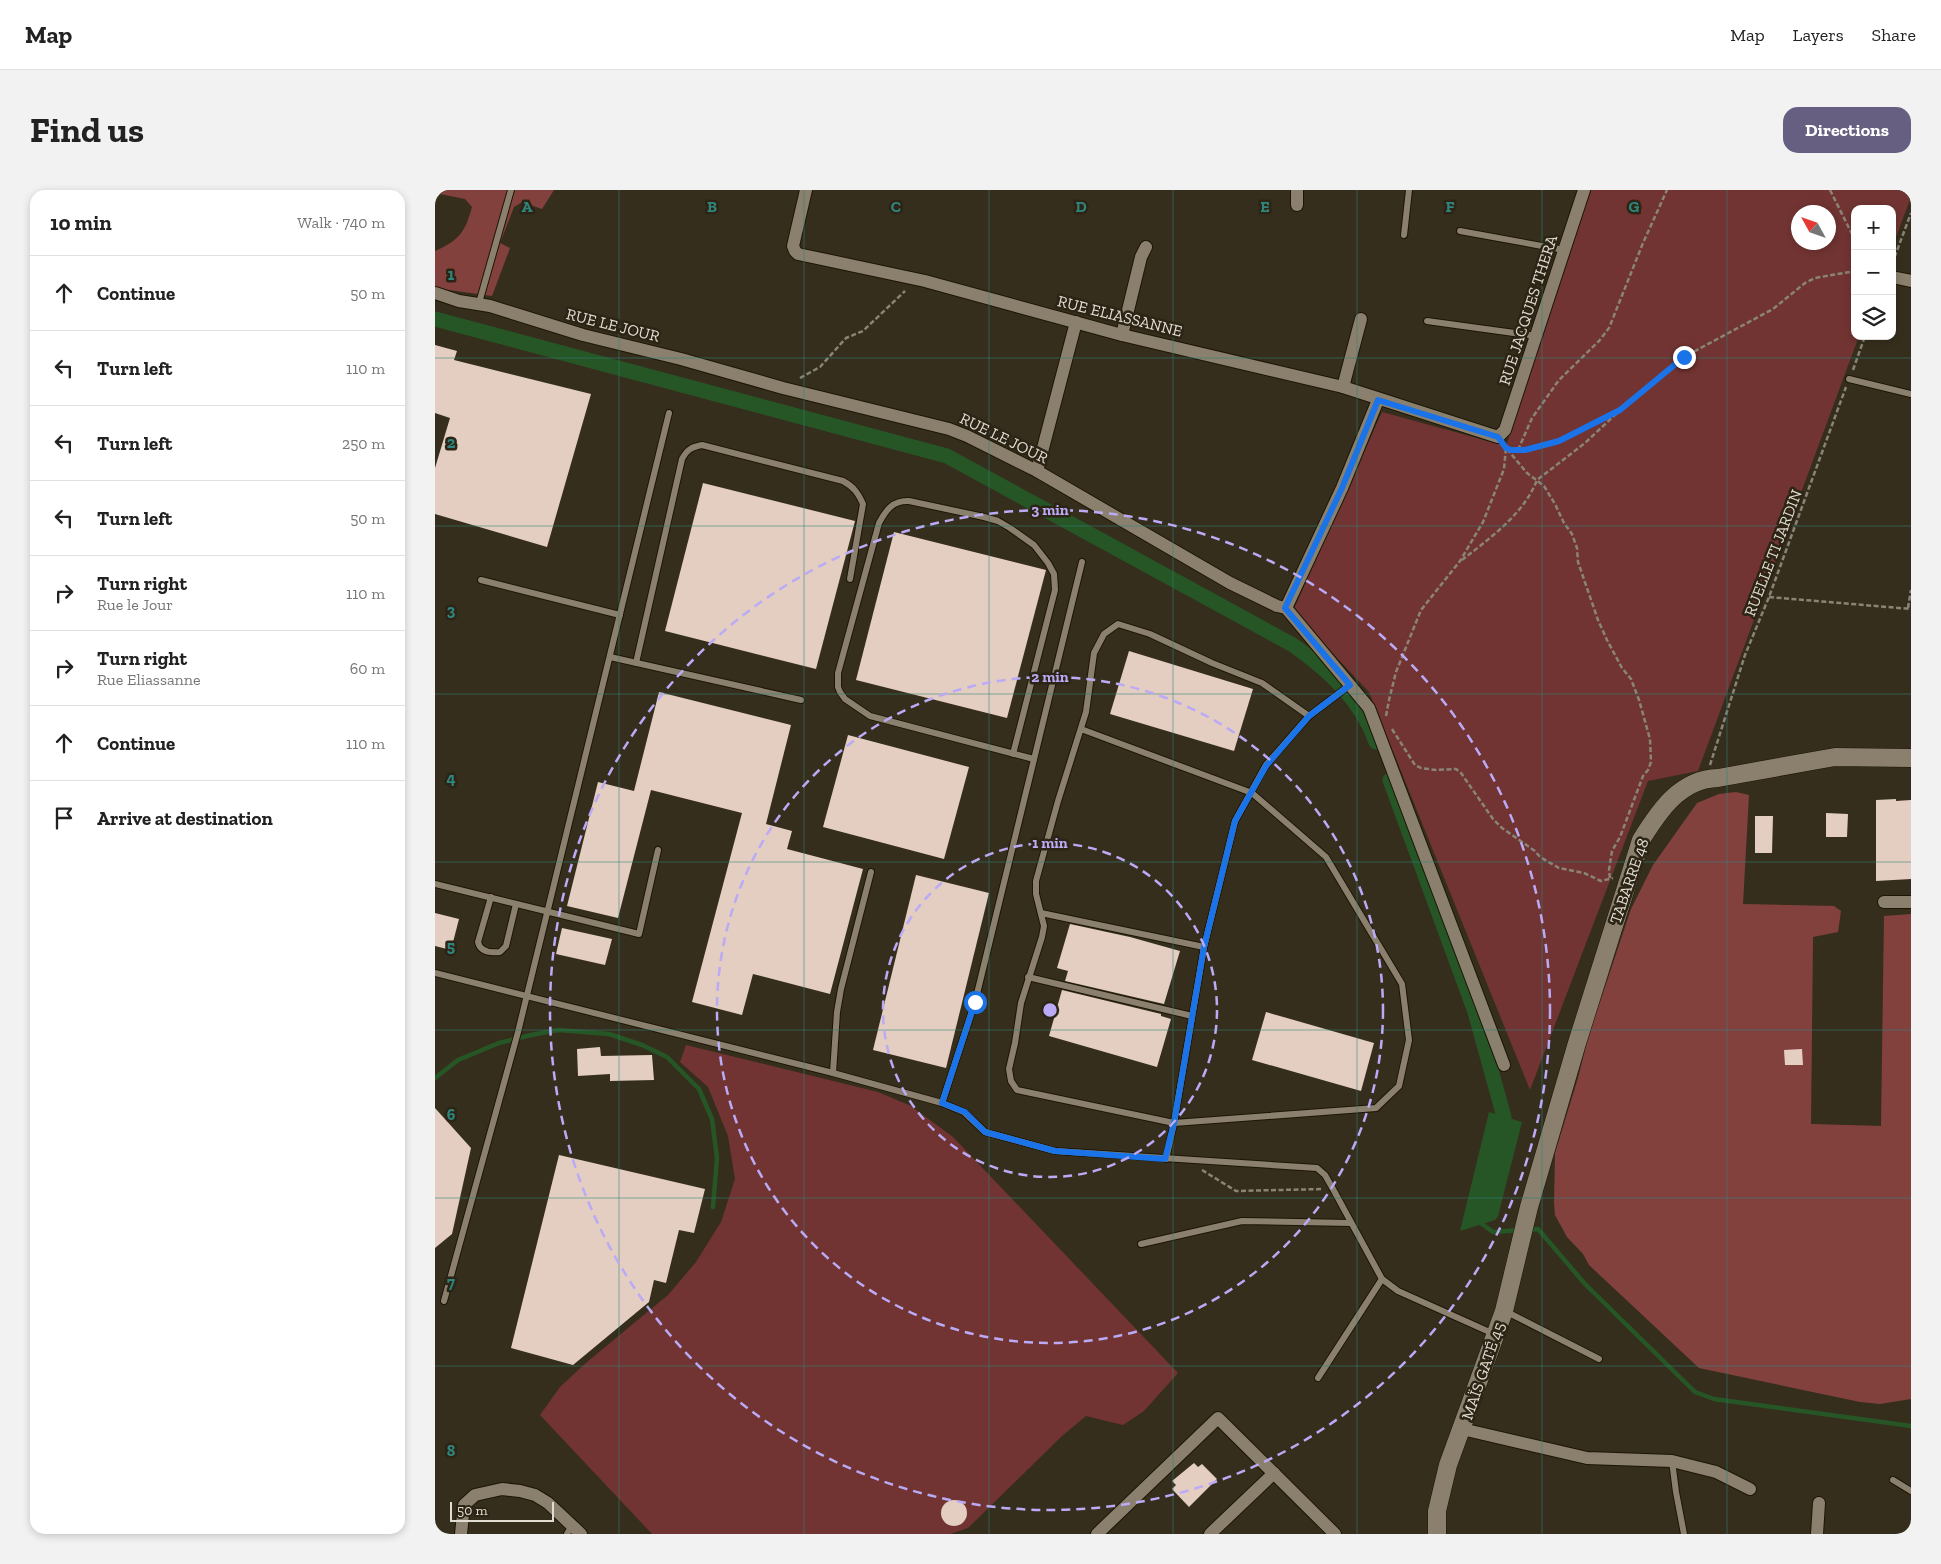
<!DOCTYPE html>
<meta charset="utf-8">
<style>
body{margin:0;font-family:"Zilla Slab",serif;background:#f2f2f2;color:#222}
.controls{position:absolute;right:15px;top:15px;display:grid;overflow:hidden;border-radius:10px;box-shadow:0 2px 8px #0003}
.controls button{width:45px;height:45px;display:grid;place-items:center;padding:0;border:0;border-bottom:1px solid #e0e0e0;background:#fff;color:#222;font:25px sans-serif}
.compass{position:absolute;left:1356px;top:15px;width:45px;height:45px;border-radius:50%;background:#fff;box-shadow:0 2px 8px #0003;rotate:310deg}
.scale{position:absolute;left:15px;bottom:12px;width:104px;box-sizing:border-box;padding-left:5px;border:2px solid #e2ddd3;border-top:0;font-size:14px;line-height:18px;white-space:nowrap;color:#e2ddd3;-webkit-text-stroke:4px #2c2414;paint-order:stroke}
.stop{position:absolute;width:15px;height:15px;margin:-11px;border:4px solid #1a73e8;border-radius:50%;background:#fff}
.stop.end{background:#1a73e8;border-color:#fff;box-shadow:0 1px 5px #0008}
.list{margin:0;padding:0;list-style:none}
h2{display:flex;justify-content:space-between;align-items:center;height:65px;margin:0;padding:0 20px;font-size:21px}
h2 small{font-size:16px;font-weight:400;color:#767676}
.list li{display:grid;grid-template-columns:32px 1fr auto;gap:15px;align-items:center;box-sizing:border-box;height:75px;padding:0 20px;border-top:1px solid #e0e0e0}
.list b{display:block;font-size:19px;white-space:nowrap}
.list p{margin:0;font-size:16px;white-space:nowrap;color:#767676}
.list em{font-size:16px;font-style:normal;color:#767676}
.icon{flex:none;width:28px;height:28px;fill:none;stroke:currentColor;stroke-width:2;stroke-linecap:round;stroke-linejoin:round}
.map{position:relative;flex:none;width:1476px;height:1344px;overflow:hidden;border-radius:15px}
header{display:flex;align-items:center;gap:30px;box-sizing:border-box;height:70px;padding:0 25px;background:#fff;border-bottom:1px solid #e0e0e0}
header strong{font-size:24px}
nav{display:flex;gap:28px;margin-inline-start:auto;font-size:18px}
.intro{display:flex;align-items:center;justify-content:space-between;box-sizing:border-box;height:120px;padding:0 30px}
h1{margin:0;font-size:35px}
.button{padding:12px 22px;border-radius:15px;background:#675f81;color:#fff;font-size:18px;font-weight:700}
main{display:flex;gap:30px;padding:0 30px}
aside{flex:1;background:#fff;border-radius:15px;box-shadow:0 2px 8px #0003}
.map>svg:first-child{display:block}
.green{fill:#713432;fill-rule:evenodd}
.forest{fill:#83413e}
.water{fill:#265626}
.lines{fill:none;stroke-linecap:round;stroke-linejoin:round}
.stream{stroke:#265626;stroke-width:4.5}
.canal{stroke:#265626;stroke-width:15}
.building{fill:#e3cec1}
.lane-casing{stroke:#1d1606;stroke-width:8}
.street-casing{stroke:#1d1606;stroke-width:14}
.secondary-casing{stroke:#1d1606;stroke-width:19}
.path{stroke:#8a8476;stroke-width:2.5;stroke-dasharray:5 2.5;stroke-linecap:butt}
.lane{stroke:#8a806d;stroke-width:6}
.street{stroke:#8a806d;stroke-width:12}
.secondary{stroke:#8a806d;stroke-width:18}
.route{stroke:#1a73e8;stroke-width:6}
.grid{fill:none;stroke:#2f857d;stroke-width:1;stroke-opacity:0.55}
.ring{fill:none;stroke:#bbaaf6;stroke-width:2.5;stroke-dasharray:9 6}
.labels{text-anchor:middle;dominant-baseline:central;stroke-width:5;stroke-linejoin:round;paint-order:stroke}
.street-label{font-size:16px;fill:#e2ddd3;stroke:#2c2414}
.grid-label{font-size:16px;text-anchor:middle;font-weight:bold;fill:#2f857d;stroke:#2c2414;stroke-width:5;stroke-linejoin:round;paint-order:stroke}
.centre{fill:#bbaaf6;stroke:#2c2414;stroke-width:2.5}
.ring-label{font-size:15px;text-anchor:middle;font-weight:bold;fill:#bbaaf6;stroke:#2c2414;stroke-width:5;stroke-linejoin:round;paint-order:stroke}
</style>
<header>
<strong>Map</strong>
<nav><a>Map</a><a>Layers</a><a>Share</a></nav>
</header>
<div class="intro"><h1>Find us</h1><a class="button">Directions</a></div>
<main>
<aside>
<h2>10 min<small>Walk · 740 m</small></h2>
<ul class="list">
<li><svg class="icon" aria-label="ahead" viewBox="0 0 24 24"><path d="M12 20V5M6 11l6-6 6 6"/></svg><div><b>Continue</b></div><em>50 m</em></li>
<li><svg class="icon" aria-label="left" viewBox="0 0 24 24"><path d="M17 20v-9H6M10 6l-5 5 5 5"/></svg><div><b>Turn left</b></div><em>110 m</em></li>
<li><svg class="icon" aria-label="left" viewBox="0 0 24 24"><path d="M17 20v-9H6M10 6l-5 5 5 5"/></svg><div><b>Turn left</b></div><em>250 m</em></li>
<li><svg class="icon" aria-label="left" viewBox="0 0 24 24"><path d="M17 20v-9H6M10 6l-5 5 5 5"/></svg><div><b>Turn left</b></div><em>50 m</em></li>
<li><svg class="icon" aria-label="right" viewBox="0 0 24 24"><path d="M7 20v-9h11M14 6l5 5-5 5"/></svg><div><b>Turn right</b><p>Rue le Jour</p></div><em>110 m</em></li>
<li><svg class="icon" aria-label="right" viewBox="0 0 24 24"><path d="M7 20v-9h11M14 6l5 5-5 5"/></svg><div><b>Turn right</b><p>Rue Eliassanne</p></div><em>60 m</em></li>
<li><svg class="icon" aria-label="ahead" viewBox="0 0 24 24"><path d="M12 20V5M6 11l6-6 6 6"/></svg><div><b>Continue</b></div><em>110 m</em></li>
<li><svg class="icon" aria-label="arrive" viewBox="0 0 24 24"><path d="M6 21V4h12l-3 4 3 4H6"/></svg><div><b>Arrive at destination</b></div></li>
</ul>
</aside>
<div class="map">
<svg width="1476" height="1344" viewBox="0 0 1476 1344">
<rect width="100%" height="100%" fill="#362e1d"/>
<!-- green -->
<g class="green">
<path d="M1155,0H1476V7L1457,58V19H1420V146H1424L1263,581L1213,591L1095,900L934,502L858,421L947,222L1071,256ZM1364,22H1394V52H1364Z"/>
<polygon points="251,855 443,902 476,916 518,947 743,1183 709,1221 688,1235 651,1226 627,1246 533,1338 515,1344 217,1344 105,1225 125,1197 152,1172 233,1105 261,1072 286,1032 300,989 293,946 273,897 245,872"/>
</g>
<!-- forest -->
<g class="forest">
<path d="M0,0H119L107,19L87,12L79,17L65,53L75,58L57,106L0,98V61C25,50 30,42 37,17L30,9L0,3Z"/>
<polygon points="1301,602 1314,605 1308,714 1399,716 1406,721 1403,742 1378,747 1376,934 1446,936 1449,726 1476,724 1476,1209 1445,1214 1425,1212 1264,1178 1154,1075 1148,1064 1132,1047 1120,1025 1119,1013 1120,963 1143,888 1153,848 1196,719 1218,675 1262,613 1284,604"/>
</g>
<!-- water -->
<polygon class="water" points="1054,922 1087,932 1063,1026 1060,1030 1025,1041"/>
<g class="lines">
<!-- stream -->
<g class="stream">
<polyline points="0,888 23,870 64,853 96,845 123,840 174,844 207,855 232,867 264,899 277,929 282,968 278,1017"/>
<polyline points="1047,1034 1058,1042 1085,1040"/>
<polyline points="1092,1040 1103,1039 1150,1094 1260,1202 1279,1209 1476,1236"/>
</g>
<!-- canal -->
<g class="canal">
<path d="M0,129L512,266L858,455C893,480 926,509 941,552"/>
<polyline points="955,590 1040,822 1069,927"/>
</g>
</g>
<!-- building -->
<g class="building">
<polygon points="0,155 22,161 19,170 156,204 112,357 0,324 0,278 15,228 0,223"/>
<polygon points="268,293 420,331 381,479 230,441"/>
<polygon points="459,342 611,380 572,528 421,490"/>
<polygon points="694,461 818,499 799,561 675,524"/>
<polygon points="224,502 356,535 331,634 357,641 352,659 428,679 395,804 318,784 307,825 257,812 307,623 216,600 183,728 132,716 163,592 199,601"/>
<polygon points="413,545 534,577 509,669 388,637"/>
<polygon points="1461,609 1461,611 1476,610 1476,689 1441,691 1441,610"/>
<polygon points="1391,623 1413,624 1412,647 1391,647"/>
<polygon points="1320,626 1338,626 1337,663 1320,663"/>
<polygon points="481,685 554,703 511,878 438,860"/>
<polygon points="0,723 24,729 16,760 0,756"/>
<polygon points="635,734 695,747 745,761 729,814 630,791 633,781 622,778"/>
<polygon points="127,738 177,749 170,775 121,764"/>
<polygon points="627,800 726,824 726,826 736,829 722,877 614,846"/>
<polygon points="831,822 939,853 926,901 817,870"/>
<polygon points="165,857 166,866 217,865 219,890 175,891 175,884 143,886 142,859"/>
<polygon points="1367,859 1368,875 1350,875 1349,860"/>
<polygon points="0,918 36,958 17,1044 0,1058"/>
<polygon points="124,965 270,999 259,1043 244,1040 231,1093 219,1090 214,1112 138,1175 76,1158"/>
<polygon points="759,1273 763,1277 767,1274 782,1289 754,1317 737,1299 741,1295 737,1291"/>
<circle cx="519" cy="1323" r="13"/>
</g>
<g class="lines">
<defs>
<g id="lane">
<polyline points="1025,41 1129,60"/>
<polyline points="969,45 974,0"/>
<polyline points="44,113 76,0"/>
<polyline points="992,131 1101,146"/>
<polyline points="1414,189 1476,204"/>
<polyline points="46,390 185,425"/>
<polyline points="175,467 366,510"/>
<path d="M201,473L247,269C252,260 256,257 267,255L408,291C419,297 423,303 428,314L415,389"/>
<polyline points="646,539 817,603 891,667 967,794 974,850 964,896 941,918 739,933 582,900 576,891 574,879 580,853 586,813 607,747 609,736 601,704 601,691 623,611 651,522 659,463 669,444 683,434 715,444 777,473 827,493 874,526"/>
<path d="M578,564L620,400L619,384L613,373L599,355L575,338L563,331L549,327L474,311C458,310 451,320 444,333L403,483V497L405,502L410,509L435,526L599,569"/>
<polyline points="0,694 204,744 223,660"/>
<path d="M56,707L43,752C45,762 56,763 65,762L71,756L81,714"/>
<polyline points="606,723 769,757"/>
<polyline points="0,783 398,883 507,913 529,922 550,942 620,961 882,978 890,985 898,999 947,1089 963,1101 1059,1144"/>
<polyline points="593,787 757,826"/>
<polyline points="398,883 402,822 406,799 436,682"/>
<polyline points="507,913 540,812 647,372"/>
<polyline points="731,969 739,933 769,757 800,631 831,575 874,526 915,495"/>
<polyline points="706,1054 807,1031 916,1033"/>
<polyline points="9,1111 83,842 234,223"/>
<polyline points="1070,1121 1164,1169"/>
<polyline points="883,1188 947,1089"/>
<polyline points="1237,1271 1241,1302 1249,1344"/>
<polyline points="1458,1290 1476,1301"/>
<polyline points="132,1344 137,1335"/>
</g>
<g id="street">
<polyline points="371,0 358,56 360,61 363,64 490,91 687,145 908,197 1063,247 1070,240 1149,0"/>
<polyline points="862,0 862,15"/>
<polyline points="1457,87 1476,91"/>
<polyline points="0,103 24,111 55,116 148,145 246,169 348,198 514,239 532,246 602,281 795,393 842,416 851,418 907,298 943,210"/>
<polyline points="687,145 706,67 711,57"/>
<polyline points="908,197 926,129"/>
<polyline points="602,281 641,132"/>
<polyline points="851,418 934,518 1069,875"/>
<polyline points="1449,712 1476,712"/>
<polyline points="1027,1239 1152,1268 1237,1271 1281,1282 1315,1299"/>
<polyline points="26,1344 29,1315 40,1305 67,1299 85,1301 100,1305 113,1313 146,1344"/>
<polyline points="662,1344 783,1228 900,1344"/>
<polyline points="775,1344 839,1283"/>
<polyline points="1382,1344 1384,1313"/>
</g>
<path id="secondary" d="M1002,1344V1321L1013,1275L1069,1121L1094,1017L1142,853L1206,650C1224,621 1245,589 1283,588L1400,567L1476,568"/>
</defs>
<!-- lane casing -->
<use href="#lane" class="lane-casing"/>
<!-- street casing -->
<use href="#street" class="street-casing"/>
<!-- secondary casing -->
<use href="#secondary" class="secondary-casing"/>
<!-- path -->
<g class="path">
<polyline points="1395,0 1420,50"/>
<polyline points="1457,74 1476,23"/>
<polyline points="1418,180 1430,146"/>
<polyline points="365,188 385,177 411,148 428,141 470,101"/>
<polyline points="1071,258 1076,260 1090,260 1134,247 1185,220 1249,167 1338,119 1370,93 1380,88 1420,81"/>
<polyline points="1072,259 1092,283 1109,296 1120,314 1129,333 1137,344 1142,358 1143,372 1163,430 1172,450 1187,478 1196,489 1204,510 1215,549 1216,572 1213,580 1208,586 1185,647 1177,661 1174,680 1175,689"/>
<polyline points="1083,260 1097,228 1124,190 1164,151 1174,138 1208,53 1232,0"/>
<path d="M1027,370C1054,349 1089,324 1102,290L1150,253L1183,222"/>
<polyline points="1334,407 1476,419"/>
<polyline points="1473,418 1476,400"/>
<polyline points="951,526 954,510 961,482 986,420 1025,371 1048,332 1069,279 1071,258"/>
<polyline points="957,539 980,575 986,578 1001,580 1021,579 1026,583 1058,629 1067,638 1100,661 1105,667 1124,678 1149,683 1166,691 1178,688"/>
<polyline points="1275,575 1310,465 1334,407 1411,197"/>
<polyline points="767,980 801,1001 888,999"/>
</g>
<!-- lane -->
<use href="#lane" class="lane"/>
<!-- street -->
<use href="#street" class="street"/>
<!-- secondary -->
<use href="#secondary" class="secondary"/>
</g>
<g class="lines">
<!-- route -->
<polyline class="route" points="540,812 507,913 530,922 550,942 620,961 730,969 739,933 769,757 800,631 831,576 874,526 915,495 850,418 907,298 943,210 1063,247 1071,258 1076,260 1090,260 1124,251 1185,220 1249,167"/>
</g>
<!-- grid -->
<path class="grid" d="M184,0V1344M369,0V1344M554,0V1344M738,0V1344M922,0V1344M1107,0V1344M1292,0V1344M0,168H1476M0,336H1476M0,504H1476M0,672H1476M0,840H1476M0,1008H1476M0,1176H1476"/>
<!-- distance rings -->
<g class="ring">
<circle cx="615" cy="820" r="167"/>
<circle cx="615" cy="820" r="333"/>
<circle cx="615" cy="820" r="500"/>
</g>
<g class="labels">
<!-- street labels -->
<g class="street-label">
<text transform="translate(1093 120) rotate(-72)">RUE JACQUES THERA</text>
<text transform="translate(685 126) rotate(14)">RUE ELIASSANNE</text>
<text transform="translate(178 135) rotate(14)">RUE LE JOUR</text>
<text transform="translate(569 248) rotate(26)">RUE LE JOUR</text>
<text transform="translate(1338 363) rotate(-69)">RUELLE TI JARDIN</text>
<text transform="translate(1194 691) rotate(-71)">TABARRE 48</text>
<text transform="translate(1048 1181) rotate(-71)">MAÏS GATÉ 45</text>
</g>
</g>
<g class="grid-label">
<text x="92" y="22">A</text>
<text x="277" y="22">B</text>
<text x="461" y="22">C</text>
<text x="646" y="22">D</text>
<text x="830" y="22">E</text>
<text x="1015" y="22">F</text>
<text x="1199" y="22">G</text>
<text x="16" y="90">1</text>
<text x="16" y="258">2</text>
<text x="16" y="426">3</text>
<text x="16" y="594">4</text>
<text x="16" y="762">5</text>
<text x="16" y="930">6</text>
<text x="16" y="1098">7</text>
<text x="16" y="1266">8</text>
</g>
<circle cx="615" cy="820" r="8" class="centre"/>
<g class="ring-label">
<text x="615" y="325">3 min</text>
<text x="615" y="492">2 min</text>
<text x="615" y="658">1 min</text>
</g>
</svg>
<div class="controls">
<button>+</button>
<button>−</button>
<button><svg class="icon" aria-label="layers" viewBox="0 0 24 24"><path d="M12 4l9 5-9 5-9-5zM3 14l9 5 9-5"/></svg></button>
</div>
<svg class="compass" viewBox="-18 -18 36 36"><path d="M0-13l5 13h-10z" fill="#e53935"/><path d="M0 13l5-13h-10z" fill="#767676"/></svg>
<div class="scale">50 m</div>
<div class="stop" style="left:540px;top:812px"></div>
<div class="stop end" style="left:1249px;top:167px"></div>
</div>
</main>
